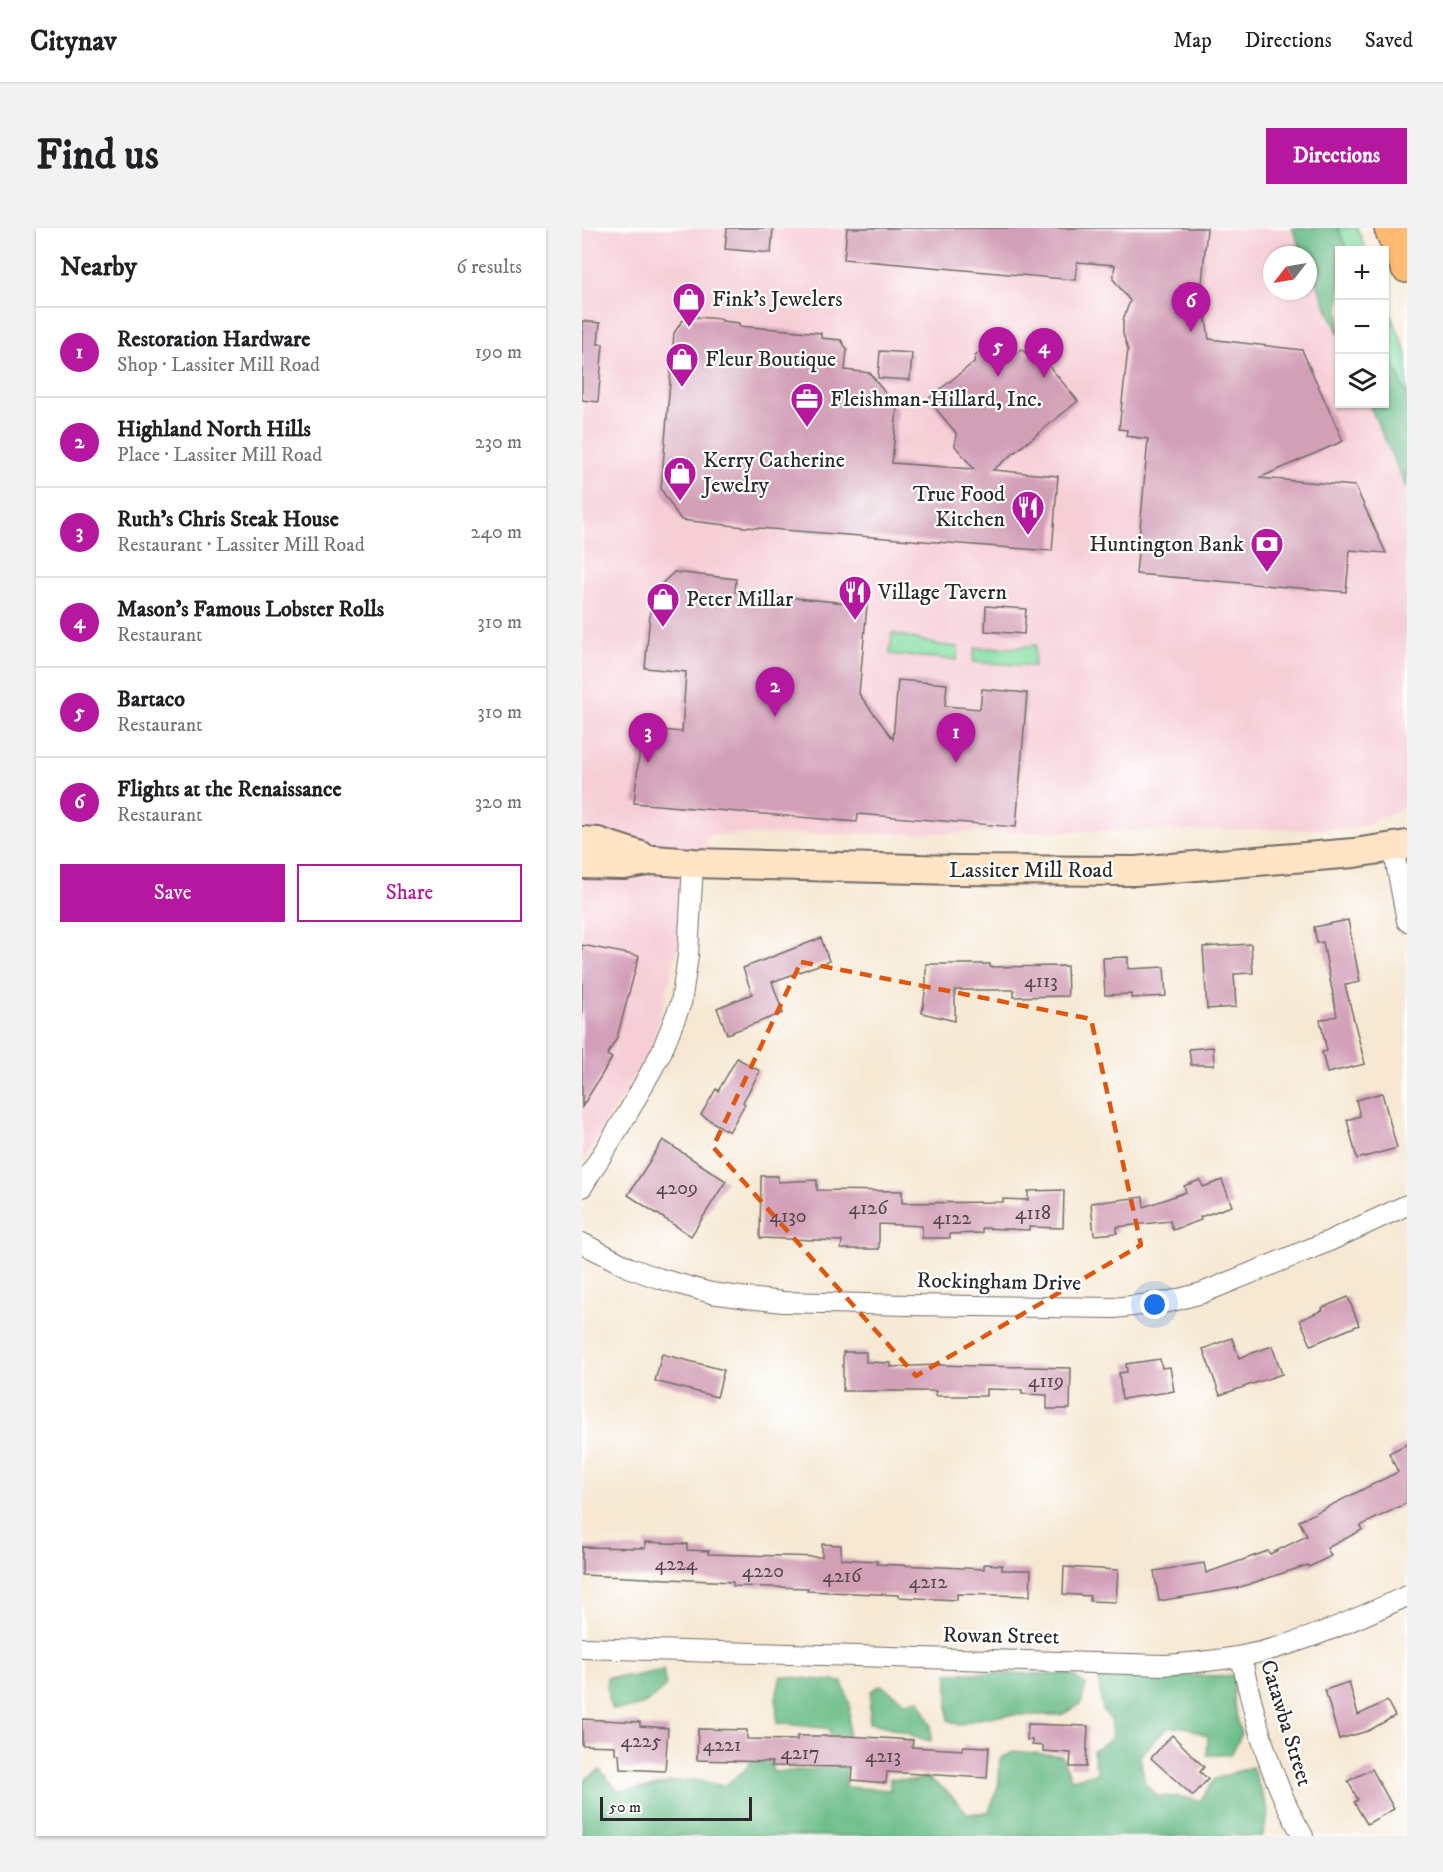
<!DOCTYPE html>
<meta charset="utf-8">
<style>
body{margin:0;font-family:"IM FELL DW Pica",serif;background:#f2f2f2;color:#202124}
.controls{position:absolute;right:18px;top:18px;display:grid;overflow:hidden;border-radius:0px;box-shadow:0 2px 4px #0004}
.controls button{width:54px;height:54px;display:grid;place-items:center;padding:0;border:0;border-bottom:2px solid #e0e0e0;background:#fff;color:#202124;font:30px sans-serif}
.compass{position:absolute;left:681px;top:18px;width:54px;height:54px;border-radius:50%;background:#fff;box-shadow:0 2px 4px #0004;rotate:239deg}
.scale{position:absolute;left:18px;bottom:15px;width:152px;box-sizing:border-box;padding-left:6px;border:3px solid #2b2b2b;border-top:0;font-size:16px;line-height:21px;white-space:nowrap;color:#2b2b2b;-webkit-text-stroke:4px #fff;paint-order:stroke}
.you{position:absolute;left:573px;top:1077px;width:21px;height:21px;margin:-15px;border:4px solid #fff;border-radius:50%;background:#1a73e8;box-shadow:0 0 0 9px #1a73e833}
.badge{display:grid;place-items:center;width:39px;height:39px;border-radius:50%;background:#b5179e;color:#fff;font-size:20px;font-weight:700}
.pin{position:absolute;translate:-50% -50px;filter:drop-shadow(0 2px 3px #0008)}
.pin::after{content:'';position:absolute;top:32px;width:21px;height:18px;background:inherit;clip-path:polygon(0 0,100% 0,50% 100%)}
.list{margin:0;padding:0;list-style:none}
h2{display:flex;justify-content:space-between;align-items:center;height:78px;margin:0;padding:0 24px;font-size:26px}
h2 small{font-size:20px;font-weight:400;color:#757577}
.list li{display:grid;grid-template-columns:39px 1fr auto;gap:18px;align-items:center;box-sizing:border-box;height:90px;padding:0 24px;border-top:2px solid #e0e0e0}
.list b{display:block;font-size:22px;white-space:nowrap}
.list p{margin:0;font-size:20px;white-space:nowrap;color:#757577}
.list em{font-size:20px;font-style:normal;color:#757577}
.actions{display:flex;gap:12px;padding:18px 24px}
.actions a{flex:1;padding:14px 0;border:2px solid #b5179e;border-radius:0px;text-align:center;font-size:21px;color:#b5179e}
.actions .main{background:#b5179e;color:#fff}
.icon{flex:none;width:33px;height:33px;fill:none;stroke:currentColor;stroke-width:2;stroke-linecap:round;stroke-linejoin:round}
.map{position:relative;flex:none;width:825px;height:1608px;overflow:hidden;border-radius:0px}
header{display:flex;align-items:center;gap:36px;box-sizing:border-box;height:84px;padding:0 30px;background:#fff;border-bottom:2px solid #e0e0e0}
header strong{font-size:28px}
nav{display:flex;gap:33px;margin-inline-start:auto;font-size:21px}
.intro{display:flex;align-items:center;justify-content:space-between;box-sizing:border-box;height:144px;padding:0 36px}
h1{margin:0;font-size:42px}
.button{padding:15px 27px;border-radius:0px;background:#b5179e;color:#fff;font-size:21px;font-weight:700}
main{display:flex;gap:36px;padding:0 36px}
aside{flex:1;background:#fff;border-radius:0px;box-shadow:0 2px 4px #0004}
.map>svg:first-child{display:block}
.built{fill:#f6cfd6}
.green{fill:#85dea3;stroke:#588467;stroke-width:1.5}
.forest{fill:#6cbd89;stroke:#4c745a;stroke-width:1.5}
.building{fill:#d29fb7}
.lines{fill:none;stroke-linecap:round;stroke-linejoin:round}
.minor-casing{stroke:#726d66;stroke-width:22}
.secondary-casing{stroke:#726d66;stroke-width:32}
.motorway-casing{stroke:#726d66;stroke-width:36}
.minor{stroke:#fff;stroke-width:20}
.secondary{stroke:#ffe4c6;stroke-width:28}
.motorway{stroke:#ffbb71;stroke-width:33}
.marked{fill:none;stroke:#df570e;stroke-width:4.5;stroke-dasharray:12 8;stroke-linejoin:round}
.labels{text-anchor:middle;dominant-baseline:central;stroke-width:4.5;stroke-linejoin:round;paint-order:stroke}
.number-label{font-size:20px;fill:#55484e}
.poi-label{font-size:22px;fill:#2b2b2b;stroke:#fff;text-anchor:start}
.street-label{font-size:22px;fill:#2b2b2b;stroke:#fff}
</style>
<header>
<strong>Citynav</strong>
<nav><a>Map</a><a>Directions</a><a>Saved</a></nav>
</header>
<div class="intro"><h1>Find us</h1><a class="button">Directions</a></div>
<main>
<aside>
<h2>Nearby<small>6 results</small></h2>
<ul class="list">
<li><span class="badge">1</span><div><b>Restoration Hardware</b><p>Shop · Lassiter Mill Road</p></div><em>190 m</em></li>
<li><span class="badge">2</span><div><b>Highland North Hills</b><p>Place · Lassiter Mill Road</p></div><em>230 m</em></li>
<li><span class="badge">3</span><div><b>Ruth's Chris Steak House</b><p>Restaurant · Lassiter Mill Road</p></div><em>240 m</em></li>
<li><span class="badge">4</span><div><b>Mason's Famous Lobster Rolls</b><p>Restaurant</p></div><em>310 m</em></li>
<li><span class="badge">5</span><div><b>Bartaco</b><p>Restaurant</p></div><em>310 m</em></li>
<li><span class="badge">6</span><div><b>Flights at the Renaissance</b><p>Restaurant</p></div><em>320 m</em></li>
</ul>
<div class="actions"><a class="main">Save</a><a>Share</a></div>
</aside>
<div class="map">
<svg width="825" height="1608" viewBox="0 0 825 1608">
<rect width="100%" height="100%" fill="#fff"/>
<filter id="ink" filterUnits="userSpaceOnUse"><feTurbulence type="fractalNoise" baseFrequency=".0167" numOctaves="2"/><feDisplacementMap in="SourceGraphic" scale="12" xChannelSelector="R" yChannelSelector="G"/><feConvolveMatrix kernelMatrix="1 2 1 2 8 2 1 2 1" color-interpolation-filters="sRGB"/></filter>
<filter id="wash" filterUnits="userSpaceOnUse"><feTurbulence type="fractalNoise" baseFrequency=".008" numOctaves="4" result="noise"/><feDisplacementMap in="SourceGraphic" scale="24" xChannelSelector="R" yChannelSelector="G"/><feGaussianBlur stdDeviation="1.35" result="paint"/><feColorMatrix in="noise" values="0 0 0 0 0 0 0 0 0 0 0 0 0 0 0 0 0 1.4 0 .05"/><feComposite in="paint" operator="in"/></filter>
<g filter="url(#wash)">
<rect width="100%" height="100%" fill="#f6e8d3"/>
<!-- built -->
<polygon class="built" points="0,0 710,0 722,27 690,27 690,63 726,63 726,35 757,107 758,176 787,176 825,261 825,579 773,601 126,607 69,822 0,934"/>
<!-- green -->
<g class="green">
<polygon points="756,0 775,0 784,22 765,22"/>
<polygon points="802,70 825,126 825,169 803,114"/>
<polygon points="310,405 357,417 376,419 375,432 308,426"/>
<polygon points="454,417 452,438 391,434 393,420 428,420"/>
</g>
<!-- forest -->
<g class="forest">
<polygon points="710,0 756,0 765,22 758,22 757,107 726,35 726,27 722,27"/>
<polygon points="803,114 825,169 825,261 787,176 802,176"/>
<path d="M81,1442L84,1458C64,1478 58,1481 30,1481L26,1470L25,1449L51,1448Z"/>
<polygon points="366,1445 489,1446 504,1457 499,1476 479,1487 426,1487 395,1491 377,1497 366,1492"/>
<polygon points="516,1447 652,1448 652,1476 659,1507 649,1527 625,1527 626,1508 604,1499 585,1500 558,1528 563,1555 574,1568 599,1569 618,1573 633,1551 670,1539 687,1585 680,1608 0,1608 0,1553 18,1542 36,1563 64,1560 94,1553 114,1552 142,1558 163,1542 174,1526 184,1516 191,1544 246,1540 248,1501 195,1495 194,1469 199,1448 260,1454 268,1477 263,1559 308,1562 308,1550 332,1553 344,1549 364,1562 386,1586 407,1584 417,1555 418,1531 433,1523 480,1528 489,1551 516,1545 511,1523 529,1511 530,1493 521,1482"/>
<path d="M299,1457L323,1474L337,1471L349,1497V1513C327,1508 310,1497 287,1495L289,1463Z"/>
</g>
<g id="blocks">
<!-- building -->
<g class="building">
<polygon points="145,0 191,0 189,25 143,21"/>
<polygon points="265,0 625,0 618,78 624,90 627,111 720,122 761,213 677,250 773,258 804,325 768,322 764,364 554,346 566,211 544,208 545,202 537,201 546,121 541,106 541,92 548,73 531,51 533,37 495,34 493,52 262,31"/>
<polygon points="113,89 140,91 140,93 157,95 157,98 239,105 239,110 259,112 265,121 263,142 288,145 315,181 310,235 392,241 373,218 374,205 346,171 392,134 393,128 408,116 424,117 432,127 440,121 446,128 454,122 496,173 411,242 476,248 470,323 163,299 99,292 79,261 92,105 100,93"/>
<polygon points="0,93 18,95 16,116 21,116 16,174 0,172"/>
<polygon points="298,123 330,125 328,152 296,150"/>
<polygon points="92,344 154,351 153,364 285,377 277,466 311,511 316,452 365,456 363,478 398,481 400,461 445,465 434,599 276,586 275,594 52,575 60,500 100,504 104,444 63,440 70,365"/>
<polygon points="404,378 444,381 442,406 403,403"/>
<polygon points="766,692 778,754 763,757 783,836 745,845 740,824 745,823 738,792 755,788 741,714 735,715 732,699"/>
<polygon points="239,710 247,733 190,754 201,785 145,806 135,780 170,766 161,740"/>
<polygon points="669,716 671,745 652,746 654,779 625,781 621,719"/>
<polygon points="0,717 57,728 35,810 25,827 30,830 0,879"/>
<polygon points="546,729 546,741 582,739 584,768 549,770 549,766 523,767 521,730"/>
<polygon points="344,736 408,736 408,739 485,738 486,768 432,769 432,762 373,762 373,793 340,785 344,759"/>
<polygon points="631,819 632,837 609,837 607,821"/>
<polygon points="155,830 178,843 161,874 163,876 147,904 119,887 134,861 136,863"/>
<polygon points="800,865 815,920 775,931 765,892 778,888 774,872"/>
<polygon points="81,912 144,953 109,1008 46,967"/>
<polygon points="179,948 196,948 196,954 235,952 235,962 320,963 320,975 421,974 421,971 446,972 446,963 482,962 481,1000 447,999 447,1002 400,1000 400,1005 368,1006 368,1010 340,1010 340,998 297,996 297,1021 259,1021 260,1013 178,1010"/>
<polygon points="618,952 621,959 640,952 650,978 618,989 619,992 591,1002 588,993 535,999 535,1005 512,1007 509,975 561,969 562,979 604,964 602,958"/>
<polygon points="766,1069 777,1097 729,1117 718,1092 741,1082 740,1080"/>
<polygon points="650,1110 657,1130 690,1118 700,1146 638,1167 621,1121"/>
<polygon points="261,1124 284,1124 284,1134 309,1135 309,1139 354,1137 489,1140 488,1181 465,1181 465,1167 440,1166 440,1162 404,1161 404,1168 353,1168 354,1163 261,1163"/>
<polygon points="80,1126 142,1142 135,1169 73,1153"/>
<polygon points="578,1131 580,1140 588,1139 592,1163 540,1171 537,1145 545,1144 544,1136"/>
<polygon points="825,1216 825,1275 778,1298 780,1302 745,1320 749,1328 727,1339 726,1337 655,1360 577,1373 572,1343 622,1335 624,1345 686,1323 688,1326 725,1308 717,1293 816,1244 807,1225"/>
<polygon points="63,1314 105,1316 105,1322 127,1323 126,1326 240,1329 240,1316 259,1317 259,1331 295,1333 295,1336 402,1341 402,1336 420,1337 420,1342 449,1342 448,1368 375,1366 375,1372 316,1369 316,1367 225,1363 226,1360 151,1358 151,1354 0,1347 0,1319 63,1320"/>
<polygon points="482,1339 536,1342 534,1374 508,1373 508,1368 481,1366"/>
<polygon points="767,1454 776,1487 805,1473 813,1488 786,1503 757,1511 743,1462"/>
<polygon points="0,1491 58,1494 58,1498 86,1500 83,1543 38,1541 37,1526 33,1525 33,1518 0,1517"/>
<polygon points="446,1496 506,1498 504,1539 488,1539 489,1525 461,1523 461,1518 450,1517 450,1512 445,1512"/>
<polygon points="116,1501 165,1502 165,1511 215,1512 215,1508 266,1508 331,1512 330,1519 381,1522 381,1518 407,1519 405,1550 305,1544 304,1555 270,1552 271,1539 190,1538 190,1534 115,1532"/>
<polygon points="590,1507 622,1539 618,1544 626,1551 611,1568 569,1530"/>
<polygon points="790,1541 812,1581 785,1596 772,1574 776,1572 766,1553"/>
</g>
</g>
</g>
<g filter="url(#ink)">
<use href="#blocks" fill-opacity="0" stroke="#726d66" stroke-width="1.5"/>
<g class="lines">
<defs>
<g id="minor">
<polyline points="811,619 825,693"/>
<polyline points="0,959 47,883 79,825 99,775 106,728 111,635"/>
<polyline points="0,1015 48,1040 76,1050 129,1065 165,1070 201,1074 326,1077 532,1080 586,1074 620,1065 745,1014 825,977"/>
<path d="M0,1420L582,1437C608,1435 635,1433 660,1428C718,1417 772,1392 825,1368"/>
<path d="M659,1429C673,1491 688,1552 721,1608"/>
</g>
<g id="secondary">
<polyline points="0,613 16,614 59,628"/>
<polyline points="0,636 42,637 72,632 111,635 373,642 553,643 772,625 825,617"/>
</g>
<polyline id="motorway" points="809,0 825,38"/>
</defs>
<!-- minor casing -->
<use href="#minor" class="minor-casing"/>
<!-- secondary casing -->
<use href="#secondary" class="secondary-casing"/>
<!-- motorway casing -->
<use href="#motorway" class="motorway-casing"/>
<!-- minor -->
<use href="#minor" class="minor"/>
<!-- secondary -->
<use href="#secondary" class="secondary"/>
<!-- motorway -->
<use href="#motorway" class="motorway"/>
</g>
</g>
<!-- marked area -->
<path class="marked" d="M219,734L509,791L559,1017L334,1148L131,919Z"/>
<!-- icons -->
<defs>
<symbol id="shop-pin" viewBox="-11 -11 22 30"><path d="M0 17L-7.5 6A9.5 9.5 0 1 1 7.5 6Z" fill="#b5179e" stroke="#fff"/><path d="M-5-2.5h2.3a2.7 3.5 0 0 1 5.4 0H5L5.5 6h-11ZM-1.5-2.5h3a1.5 2.3 0 0 0-3 0Z" fill="#fff"/></symbol>
<symbol id="office-pin" viewBox="-11 -11 22 30"><path d="M0 17L-7.5 6A9.5 9.5 0 1 1 7.5 6Z" fill="#b5179e" stroke="#fff"/><path d="M-6-3h4V-5.5h4V-3h4V5H-6ZM-1-4.5V-3h2v-1.5ZM-6 0V1H6V0Z" fill="#fff"/></symbol>
<symbol id="restaurant-pin" viewBox="-11 -11 22 30"><path d="M0 17L-7.5 6A9.5 9.5 0 1 1 7.5 6Z" fill="#b5179e" stroke="#fff"/><path d="M-5-6h1v4h1v-4h1v4h1v-4h1v5L-1.5 .5V6h-2V.5L-5-1ZM5-6V6H3V1.5H1.5Q1.5-4 5-6Z" fill="#fff"/></symbol>
<symbol id="bank-pin" viewBox="-11 -11 22 30"><path d="M0 17L-7.5 6A9.5 9.5 0 1 1 7.5 6Z" fill="#b5179e" stroke="#fff"/><path d="M-6-4H6V4H-6ZM0-2.3a2.3 2.3 0 1 0 0 4.6a2.3 2.3 0 1 0 0-4.6Z" fill="#fff"/></symbol>
</defs>
<g fill-rule="evenodd">
<use href="#shop-pin" x="88" y="52" width="38" height="52"/>
<use href="#shop-pin" x="81" y="112" width="38" height="52"/>
<use href="#office-pin" x="206" y="152" width="38" height="52"/>
<use href="#shop-pin" x="79" y="226" width="38" height="52"/>
<use href="#restaurant-pin" x="427" y="260" width="38" height="52"/>
<use href="#bank-pin" x="666" y="297" width="38" height="52"/>
<use href="#restaurant-pin" x="254" y="345" width="38" height="52"/>
<use href="#shop-pin" x="62" y="352" width="38" height="52"/>
</g>
<g class="labels">
<!-- number labels -->
<g class="number-label">
<text x="459" y="753">4113</text>
<text x="95" y="960">4209</text>
<text x="286" y="980">4126</text>
<text x="451" y="985">4118</text>
<text x="206" y="988">4130</text>
<text x="370" y="990">4122</text>
<text x="464" y="1153">4119</text>
<text x="94" y="1336">4224</text>
<text x="181" y="1343">4220</text>
<text x="260" y="1348">4216</text>
<text x="346" y="1354">4212</text>
<text x="59" y="1513">4225</text>
<text x="140" y="1517">4221</text>
<text x="218" y="1525">4217</text>
<text x="301" y="1528">4213</text>
</g>
<!-- poi labels -->
<g class="poi-label">
<text x="130" y="71">Fink's Jewelers</text>
<text x="123" y="131">Fleur Boutique</text>
<text x="248" y="171">Fleishman-Hillard, Inc.</text>
<text x="121" y="232">Kerry Catherine<tspan x="121" dy="25">Jewelry</tspan></text>
<text x="423" y="266" text-anchor="end">True Food<tspan x="423" dy="25">Kitchen</tspan></text>
<text x="662" y="316" text-anchor="end">Huntington Bank</text>
<text x="296" y="364">Village Tavern</text>
<text x="104" y="371">Peter Millar</text>
</g>
<!-- street labels -->
<g class="street-label">
<text x="449" y="642">Lassiter Mill Road</text>
<text transform="translate(417 1054) rotate(1)">Rockingham Drive</text>
<text transform="translate(419 1408) rotate(1)">Rowan Street</text>
<text transform="translate(704 1495) rotate(73)">Catawba Street</text>
</g>
</g>
</svg>
<div class="controls">
<button>+</button>
<button>−</button>
<button><svg class="icon" aria-label="layers" viewBox="0 0 24 24"><path d="M12 4l9 5-9 5-9-5zM3 14l9 5 9-5"/></svg></button>
</div>
<svg class="compass" viewBox="-18 -18 36 36"><path d="M0-13l5 13h-10z" fill="#e53935"/><path d="M0 13l5-13h-10z" fill="#757577"/></svg>
<div class="scale">50 m</div>
<div class="you"></div>
<div class="pin badge" style="left:374px;top:535px">1</div>
<div class="pin badge" style="left:193px;top:489px">2</div>
<div class="pin badge" style="left:66px;top:535px">3</div>
<div class="pin badge" style="left:462px;top:150px">4</div>
<div class="pin badge" style="left:416px;top:149px">5</div>
<div class="pin badge" style="left:609px;top:104px">6</div>
</div>
</main>
